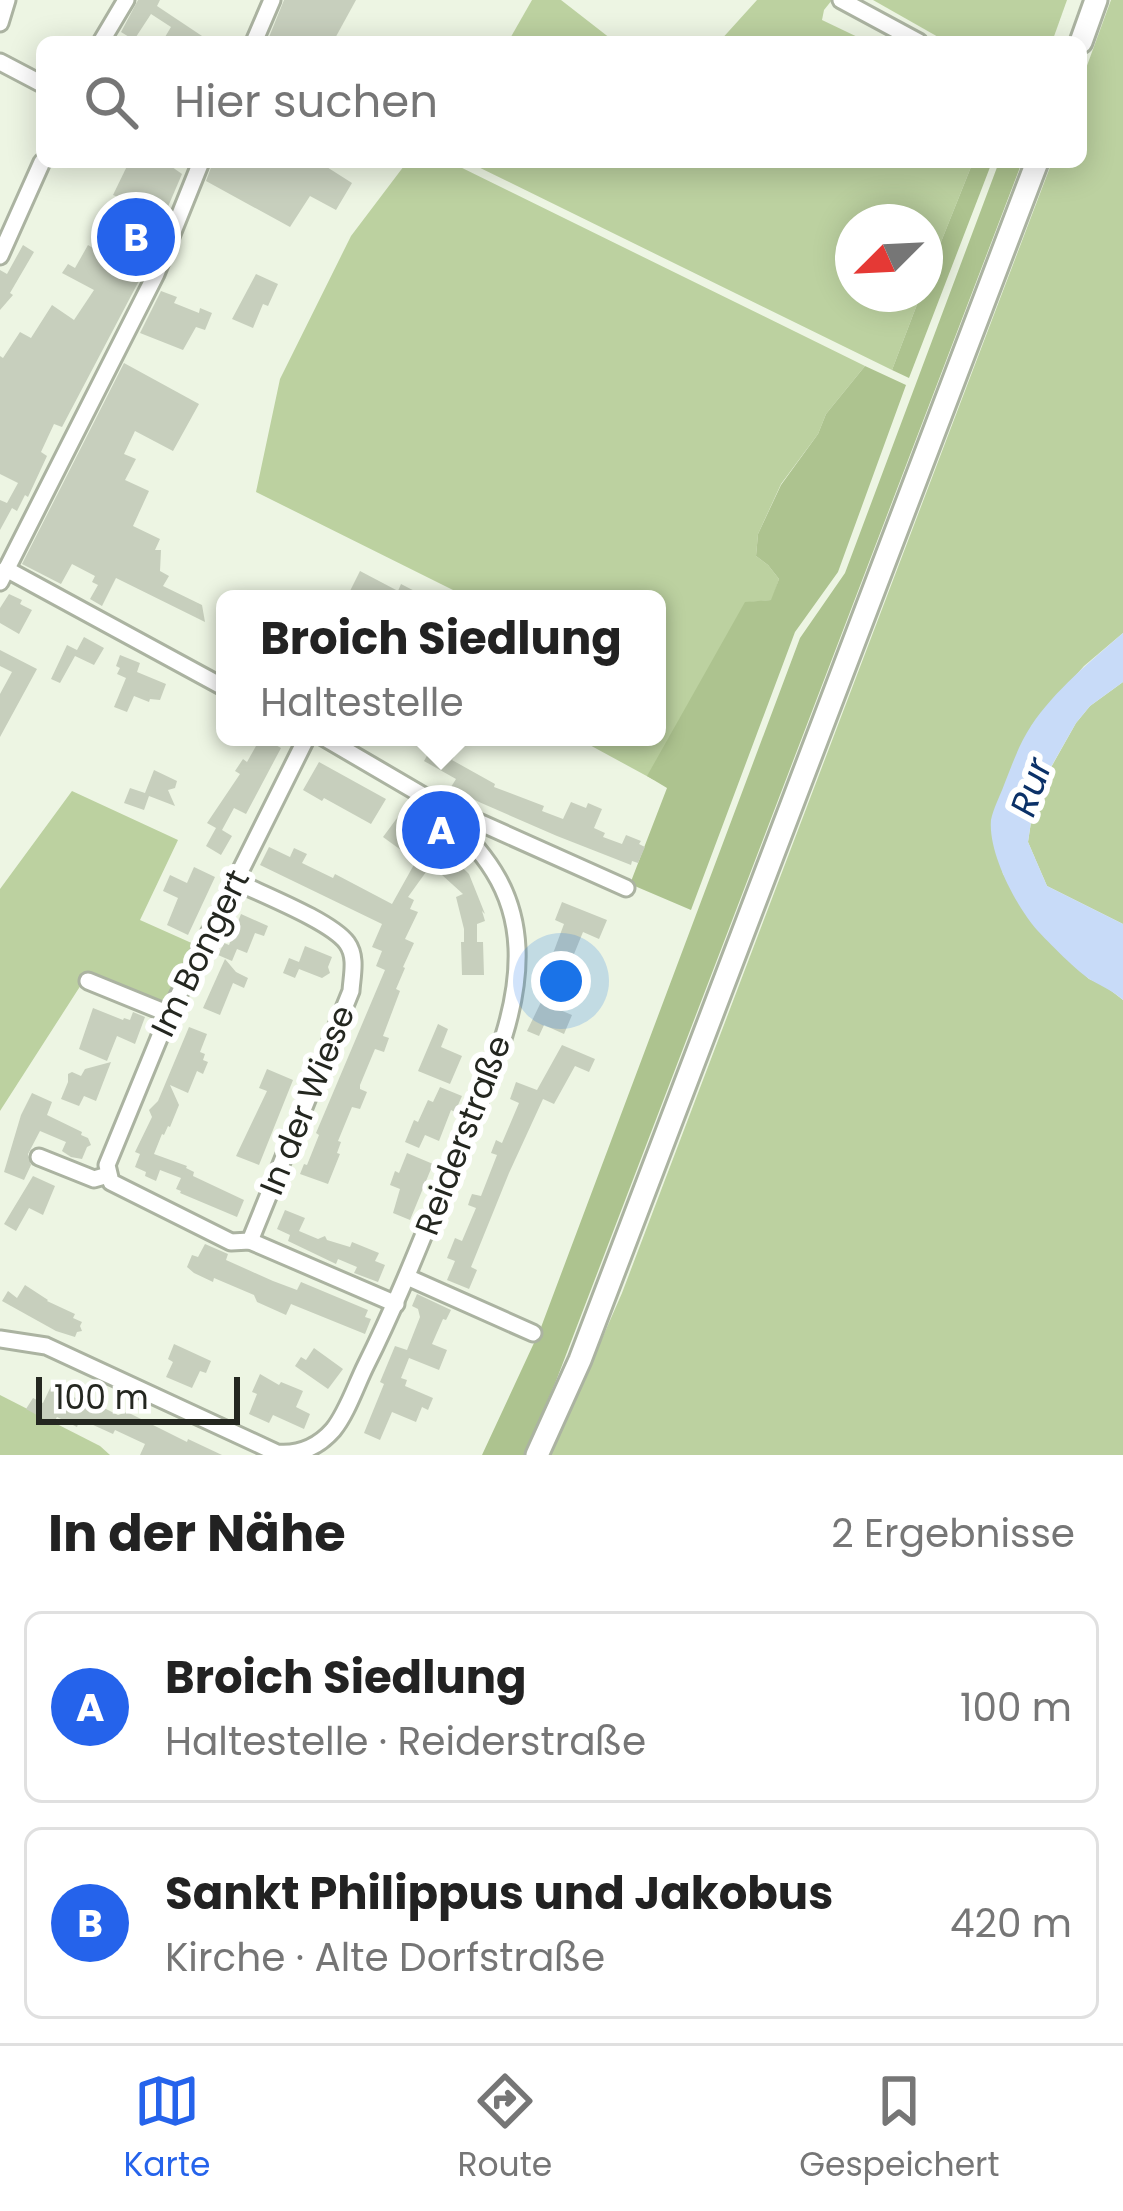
<!DOCTYPE html>
<html lang="de">
<meta charset="utf-8">
<style>
body{margin:0;font-family:Poppins,sans-serif;background:#f6f6f6;color:#222}
.compass{position:absolute;left:835px;top:204px;width:108px;height:108px;border-radius:50%;background:#fff;box-shadow:0 6px 30px #0003;rotate:246deg}
.scale{position:absolute;left:36px;bottom:30px;width:204px;box-sizing:border-box;padding-left:12px;border:6px solid #242720;border-top:0;font-size:33px;line-height:42px;white-space:nowrap;color:#242720;-webkit-text-stroke:9px #fff;paint-order:stroke}
.you{position:absolute;left:561px;top:981px;width:42px;height:42px;margin:-30px;border:9px solid #fff;border-radius:50%;background:#1a73e8;box-shadow:0 0 0 18px #1a73e833}
.badge{display:grid;place-items:center;width:78px;height:78px;border-radius:50%;background:#2563eb;color:#fff;font-size:39px;font-weight:700}
.pin{position:absolute;translate:-50% -50%;border:6px solid #fff;box-shadow:0 3px 12px #0006}
.popup{position:absolute;left:216px;top:590px;width:450px;height:156px;box-sizing:border-box;display:grid;place-content:center;border-radius:18px;background:#fff;filter:drop-shadow(0 3px 9px #0005);font-size:39px;white-space:nowrap;color:#767676}
.popup b{font-size:45px;color:#222}
.popup::after{content:'';position:absolute;left:50%;top:100%;margin-left:-24px;border:24px solid transparent;border-top-color:#fff}
.list{margin:0;padding:0;list-style:none}
h2{display:flex;justify-content:space-between;align-items:center;height:156px;margin:0;padding:0 48px;font-size:51px}
h2 small{font-size:39px;font-weight:400;color:#767676}
.list li{display:grid;grid-template-columns:78px 1fr auto;gap:36px;align-items:center;box-sizing:border-box;height:192px;margin:0 24px 24px;padding:0 24px;border:3px solid #e0e0e0;border-radius:18px}
.list b{display:block;font-size:45px;white-space:nowrap}
.list p{margin:0;font-size:39px;white-space:nowrap;color:#767676}
.list em{font-size:39px;font-style:normal;color:#767676}
.icon{flex:none;width:66px;height:66px;fill:none;stroke:currentColor;stroke-width:2;stroke-linecap:round;stroke-linejoin:round}
.map{position:relative;flex:none;width:1123px;height:1455px;overflow:hidden}
.search{position:absolute;background:#fff;box-shadow:0 6px 30px #0003;left:36px;right:36px;top:36px;height:132px;display:flex;align-items:center;gap:30px;box-sizing:border-box;padding:0 42px;border-radius:18px;color:#767676;font-size:45px}
.sheet{height:588px;background:#fff}
nav{display:flex;justify-content:space-around;align-items:center;box-sizing:border-box;height:168px;border-top:3px solid #e0e0e0;background:#fff;font-size:33px;color:#767676}
nav a{display:grid;justify-items:center;gap:6px}
nav .on{color:#2563eb}
.map>svg:first-child{display:block}
.green{fill:#bcd1a0}
.forest{fill:#adc38f}
.water{fill:#c8dbf8}
.building{fill:#c7cfbd}
.lines{fill:none;stroke-linecap:round;stroke-linejoin:round}
.street-casing{stroke:#abb3a1;stroke-width:21}
.secondary-casing{stroke:#abb3a1;stroke-width:27}
.street{stroke:#fff;stroke-width:15}
.secondary{stroke:#fff;stroke-width:21}
.labels{text-anchor:middle;dominant-baseline:central;stroke-width:12;stroke-linejoin:round;paint-order:stroke}
.street-label{font-size:33px;fill:#242720;stroke:#fff}
.water-label{font-size:36px;font-style:italic;fill:#0b3168;stroke:#fff}
</style>
<div class="map">
<svg width="1123" height="1455" viewBox="0 0 1123 1455">
<rect width="100%" height="100%" fill="#edf5e3"/>
<!-- green -->
<g class="green">
<polygon points="532,0 561,0 615,42 508,42"/>
<polygon points="757,0 832,0 824,10 822,20 868,42 719,42"/>
<polygon points="873,0 1067,0 1052,42 947,42"/>
<polygon points="1111,0 1123,0 1123,633 1084,666 1032,725 1000,860 1003,874 1058,950 1089,979 1105,986 1123,1000 1123,1455 551,1455 622,1293 1052,162 1081,162 1081,82"/>
<polygon points="407,162 450,162 865,366 826,414 818,434 781,484 758,534 756,556 768,565 779,579 772,600 750,602 654,780 575,737 657,737 657,599 455,599 457,592 256,492 280,379 351,236"/>
<polygon points="468,162 973,162 925,282 925,222 853,222 853,294 921,294 892,370"/>
<polygon points="1123,682 1123,924 1047,886 1028,842 1035,796 1076,723 1090,706"/>
<polygon points="72,791 178,840 140,920 196,945 162,1006 88,974 0,1111 0,889"/>
<polygon points="0,1395 100,1446 110,1455 0,1455"/>
</g>
<!-- forest -->
<g class="forest">
<polygon points="973,162 992,162 909,378 892,370 921,294 925,294 925,282"/>
<polygon points="999,162 1022,162 556,1381 524,1455 482,1455 540,1330 800,638 845,573"/>
<polygon points="865,366 906,385 838,572 795,632 691,910 630,884 667,788 647,776 745,602 771,600 779,579 768,565 756,556 758,534 781,485 818,434 826,414"/>
</g>
<!-- water -->
<path class="water" d="M1123,633V682L1090,706L1076,723L1035,795L1028,842L1047,886L1123,924V1000C1113,991 1103,987 1091,980C1080,974 1047,941 1037,930C1016,906 988,853 991,820C993,809 1000,796 1004,785C1012,765 1019,744 1031,726C1055,690 1091,661 1123,633Z"/>
<!-- building -->
<g class="building">
<polygon points="138,0 160,0 157,6 211,42 162,42 171,27 151,14 134,40 121,32"/>
<polygon points="284,0 356,0 333,42 267,42"/>
<polygon points="129,162 165,162 182,174 164,216 113,195"/>
<polygon points="213,162 319,162 352,183 336,210 310,196 290,227 206,181"/>
<polygon points="129,220 156,235 146,254 118,240 112,223"/>
<polygon points="23,245 34,252 10,293 13,295 0,310 0,270 7,274"/>
<polygon points="88,245 141,277 62,427 54,424 41,452 47,456 28,497 25,495 17,511 12,508 0,530 0,500 7,503 18,483 0,474 0,356 3,358 20,332 31,338 52,305 74,320 94,290 62,273 68,264 75,268"/>
<polygon points="256,274 278,284 268,306 263,304 253,328 232,319"/>
<polygon points="161,291 177,297 174,303 199,313 200,308 212,313 205,330 196,327 183,350 140,333"/>
<polygon points="124,363 199,404 173,451 135,431 124,454 136,459 125,480 149,491 133,526 160,539 155,550 161,550 160,571 169,576 163,586 202,605 205,622 116,578 102,606 90,599 98,585 92,582 95,576 72,564 61,584 22,564"/>
<polygon points="360,571 398,591 401,584 430,599 346,599"/>
<polygon points="9,594 22,600 20,604 32,610 19,634 0,623 0,608"/>
<polygon points="84,637 104,648 94,665 75,656 60,683 51,679 67,645 77,650"/>
<polygon points="0,650 37,669 0,737 0,694 12,672 0,666"/>
<polygon points="120,655 140,663 137,672 166,684 160,700 150,699 149,702 134,696 127,712 114,707 126,678 117,674 120,668 116,666"/>
<polygon points="261,737 276,737 272,743 281,748 246,814 234,808 222,830 232,836 221,855 206,846 216,828 207,823 240,774 235,771 243,759 247,762"/>
<polygon points="433,745 454,757 452,760 495,784 494,787 544,806 542,811 563,819 571,802 586,808 588,803 602,809 594,828 605,833 603,837 622,844 626,835 641,841 639,844 645,847 638,863 632,861 631,865 557,836 479,802 451,787 456,779 424,761"/>
<polygon points="319,762 386,799 371,824 324,798 322,801 303,790"/>
<polygon points="154,770 177,781 175,788 168,790 175,806 149,796 144,810 124,803 130,788 145,793"/>
<polygon points="403,810 438,836 434,840 469,874 485,914 482,911 485,921 477,924 477,942 483,942 484,975 462,975 461,942 464,942 464,929 456,897 463,894 431,865 408,897 414,900 410,909 418,912 405,939 414,943 403,967 405,968 396,989 400,991 383,1036 389,1038 384,1052 375,1049 360,1085 360,1089 367,1092 360,1109 352,1107 338,1141 341,1142 337,1153 340,1154 328,1184 300,1174 304,1164 307,1165 319,1135 316,1133 385,970 376,966 382,951 372,947 382,924 260,865 269,847 290,857 294,848 307,854 302,863 333,878 335,874 392,904 416,861 383,837"/>
<polygon points="194,867 215,877 188,935 167,925 178,898 163,891 170,875 187,883"/>
<polygon points="562,902 607,920 599,939 583,932 563,981 560,980 556,988 542,983 564,924 555,920"/>
<polygon points="241,914 268,926 264,936 255,933 247,953 237,949 232,961 218,955 224,943 229,945"/>
<polygon points="305,946 332,957 328,967 330,973 322,978 299,969 295,978 283,973 289,958 299,962"/>
<polygon points="225,959 236,972 248,978 244,988 233,983 220,1015 203,1008"/>
<polygon points="541,1002 572,1015 564,1034 544,1025 539,1036 527,1031"/>
<polygon points="93,1008 123,1020 124,1018 130,1020 133,1012 145,1017 135,1044 117,1036 107,1061 79,1049"/>
<polygon points="438,1024 448,1029 441,1047 462,1056 450,1084 418,1071"/>
<polygon points="189,1027 207,1034 200,1052 205,1054 203,1060 208,1062 203,1074 197,1071 188,1093 170,1085 179,1105 170,1127 168,1126 164,1135 162,1134 154,1154 187,1166 186,1168 194,1172 193,1176 244,1200 237,1217 180,1193 181,1191 176,1189 181,1178 160,1170 156,1181 145,1176 146,1172 135,1167 140,1154 135,1152 152,1117 149,1110 158,1101"/>
<polygon points="562,1045 595,1059 589,1072 575,1066 554,1104 543,1099 509,1173 471,1267 477,1270 469,1289 447,1280 455,1261 447,1258 455,1238 462,1241 476,1208 468,1205 470,1199 472,1194 481,1196 497,1155 491,1153 496,1140 502,1143 519,1103 510,1099 516,1082 537,1090"/>
<polygon points="111,1062 96,1101 84,1096 79,1106 61,1099 68,1082 68,1074 72,1072 81,1076 85,1069"/>
<polygon points="267,1069 293,1080 259,1165 236,1156 267,1091 259,1088"/>
<polygon points="440,1087 462,1096 455,1112 451,1110 439,1141 425,1135 419,1148 405,1142 414,1120 418,1122 428,1100 433,1102"/>
<polygon points="32,1093 52,1102 47,1115 82,1132 81,1135 88,1138 91,1145 87,1147 82,1159 71,1157 62,1151 66,1142 40,1131 28,1154 31,1165 24,1180 4,1172 21,1115"/>
<polygon points="407,1153 433,1164 410,1220 393,1213 400,1189 390,1185 395,1171 399,1173"/>
<polygon points="33,1176 55,1186 43,1215 29,1208 16,1231 4,1224"/>
<polygon points="285,1210 305,1218 299,1231 318,1239 325,1236 327,1240 350,1247 352,1242 379,1253 375,1261 385,1265 378,1282 354,1273 357,1267 338,1259 336,1264 288,1241 290,1235 277,1229"/>
<polygon points="205,1244 228,1254 226,1260 273,1281 297,1290 301,1282 368,1310 365,1317 371,1319 365,1334 291,1304 286,1315 257,1302 254,1295 214,1278 213,1282 194,1273 187,1267 192,1255 198,1257"/>
<polygon points="25,1285 48,1300 47,1301 75,1314 73,1318 82,1322 80,1326 82,1331 77,1332 75,1337 56,1331 2,1301 8,1291 17,1298"/>
<polygon points="417,1294 451,1310 446,1320 443,1319 432,1344 447,1350 439,1370 409,1358 401,1378 407,1380 405,1386 433,1398 428,1410 422,1407 416,1422 392,1412 380,1440 364,1433 384,1384 380,1382 395,1346 407,1350 420,1317 418,1309 412,1306"/>
<polygon points="174,1344 211,1361 206,1373 200,1371 192,1388 166,1377 173,1362 168,1359"/>
<polygon points="314,1348 343,1369 328,1389 295,1366 301,1357 306,1360"/>
<polygon points="260,1374 279,1385 281,1382 303,1391 296,1407 310,1414 304,1429 273,1415 269,1423 249,1414 257,1394 252,1392"/>
<polygon points="53,1382 70,1390 68,1394 98,1410 100,1406 118,1415 127,1412 187,1442 188,1439 222,1455 140,1455 145,1444 115,1430 113,1434 80,1419 77,1427 57,1417 53,1424 26,1409 33,1398 43,1403"/>
</g>
<g class="lines">
<defs>
<g id="street">
<polyline points="841,0 919,42"/>
<polyline points="0,23 7,0"/>
<polyline points="101,42 126,0"/>
<polyline points="254,42 272,0"/>
<polyline points="0,62 42,84"/>
<polyline points="0,256 42,162"/>
<polyline points="6,569 225,688"/>
<polyline points="0,582 156,274 201,162"/>
<polyline points="307,737 169,1014 107,1165 111,1182 231,1242 250,1241 396,1304"/>
<polyline points="323,737 434,802 626,888"/>
<path d="M235,881C261,894 331,921 347,943C357,957 352,975 351,991L250,1241"/>
<polyline points="88,981 169,1014"/>
<polyline points="39,1157 94,1179 108,1175"/>
<polyline points="407,1277 533,1333"/>
<path d="M0,1339L46,1346L277,1453C300,1455 318,1447 333,1430C347,1413 356,1385 366,1365C400,1297 427,1226 456,1156C483,1090 520,1020 517,948C514,881 478,848 434,802"/>
</g>
<g id="secondary">
<polyline points="1081,42 1096,0"/>
<polyline points="537,1455 580,1360 1037,162"/>
</g>
</defs>
<!-- street casing -->
<use href="#street" class="street-casing"/>
<!-- secondary casing -->
<use href="#secondary" class="secondary-casing"/>
<!-- street -->
<use href="#street" class="street"/>
<!-- secondary -->
<use href="#secondary" class="secondary"/>
</g>
<g class="labels">
<!-- street labels -->
<g class="street-label">
<text transform="translate(200 953) rotate(-64)">Im Bongert</text>
<text transform="translate(307 1100) rotate(-68)">In der Wiese</text>
<text transform="translate(463 1135) rotate(-69)">Reiderstraße</text>
</g>
<!-- water labels -->
<g class="water-label">
<text transform="translate(1031 787) rotate(-71)">Rur</text>
</g>
</g>
</svg>
<svg class="compass" viewBox="-18 -18 36 36"><path d="M0-13l5 13h-10z" fill="#e53935"/><path d="M0 13l5-13h-10z" fill="#767676"/></svg>
<div class="scale">100 m</div>
<div class="you"></div>
<div class="pin badge" style="left:441px;top:830px">A</div>
<div class="popup"><b>Broich Siedlung</b>Haltestelle</div>
<div class="pin badge" style="left:136px;top:237px">B</div>
<div class="search"><svg class="icon" aria-label="search" viewBox="0 0 24 24"><circle cx="10" cy="10" r="6"/><path d="M15 15l6 6"/></svg>Hier suchen</div>
</div>
<section class="sheet">
<h2>In der Nähe<small>2 Ergebnisse</small></h2>
<ul class="list">
<li><span class="badge">A</span><div><b>Broich Siedlung</b><p>Haltestelle · Reiderstraße</p></div><em>100 m</em></li>
<li><span class="badge">B</span><div><b>Sankt Philippus und Jakobus</b><p>Kirche · Alte Dorfstraße</p></div><em>420 m</em></li>
</ul>
</section>
<nav>
<a class="on"><svg class="icon" aria-label="map" viewBox="0 0 24 24"><path d="M3 6l6-2 6 2 6-2v14l-6 2-6-2-6 2zM9 4v14M15 6v14"/></svg>Karte</a>
<a><svg class="icon" aria-label="directions" viewBox="0 0 24 24"><path d="M12 3l9 9-9 9-9-9zM9 14v-3h6M13 9l2 2-2 2"/></svg>Route</a>
<a><svg class="icon" aria-label="saved" viewBox="0 0 24 24"><path d="M7 4h10v16l-5-4-5 4z"/></svg>Gespeichert</a>
</nav>
